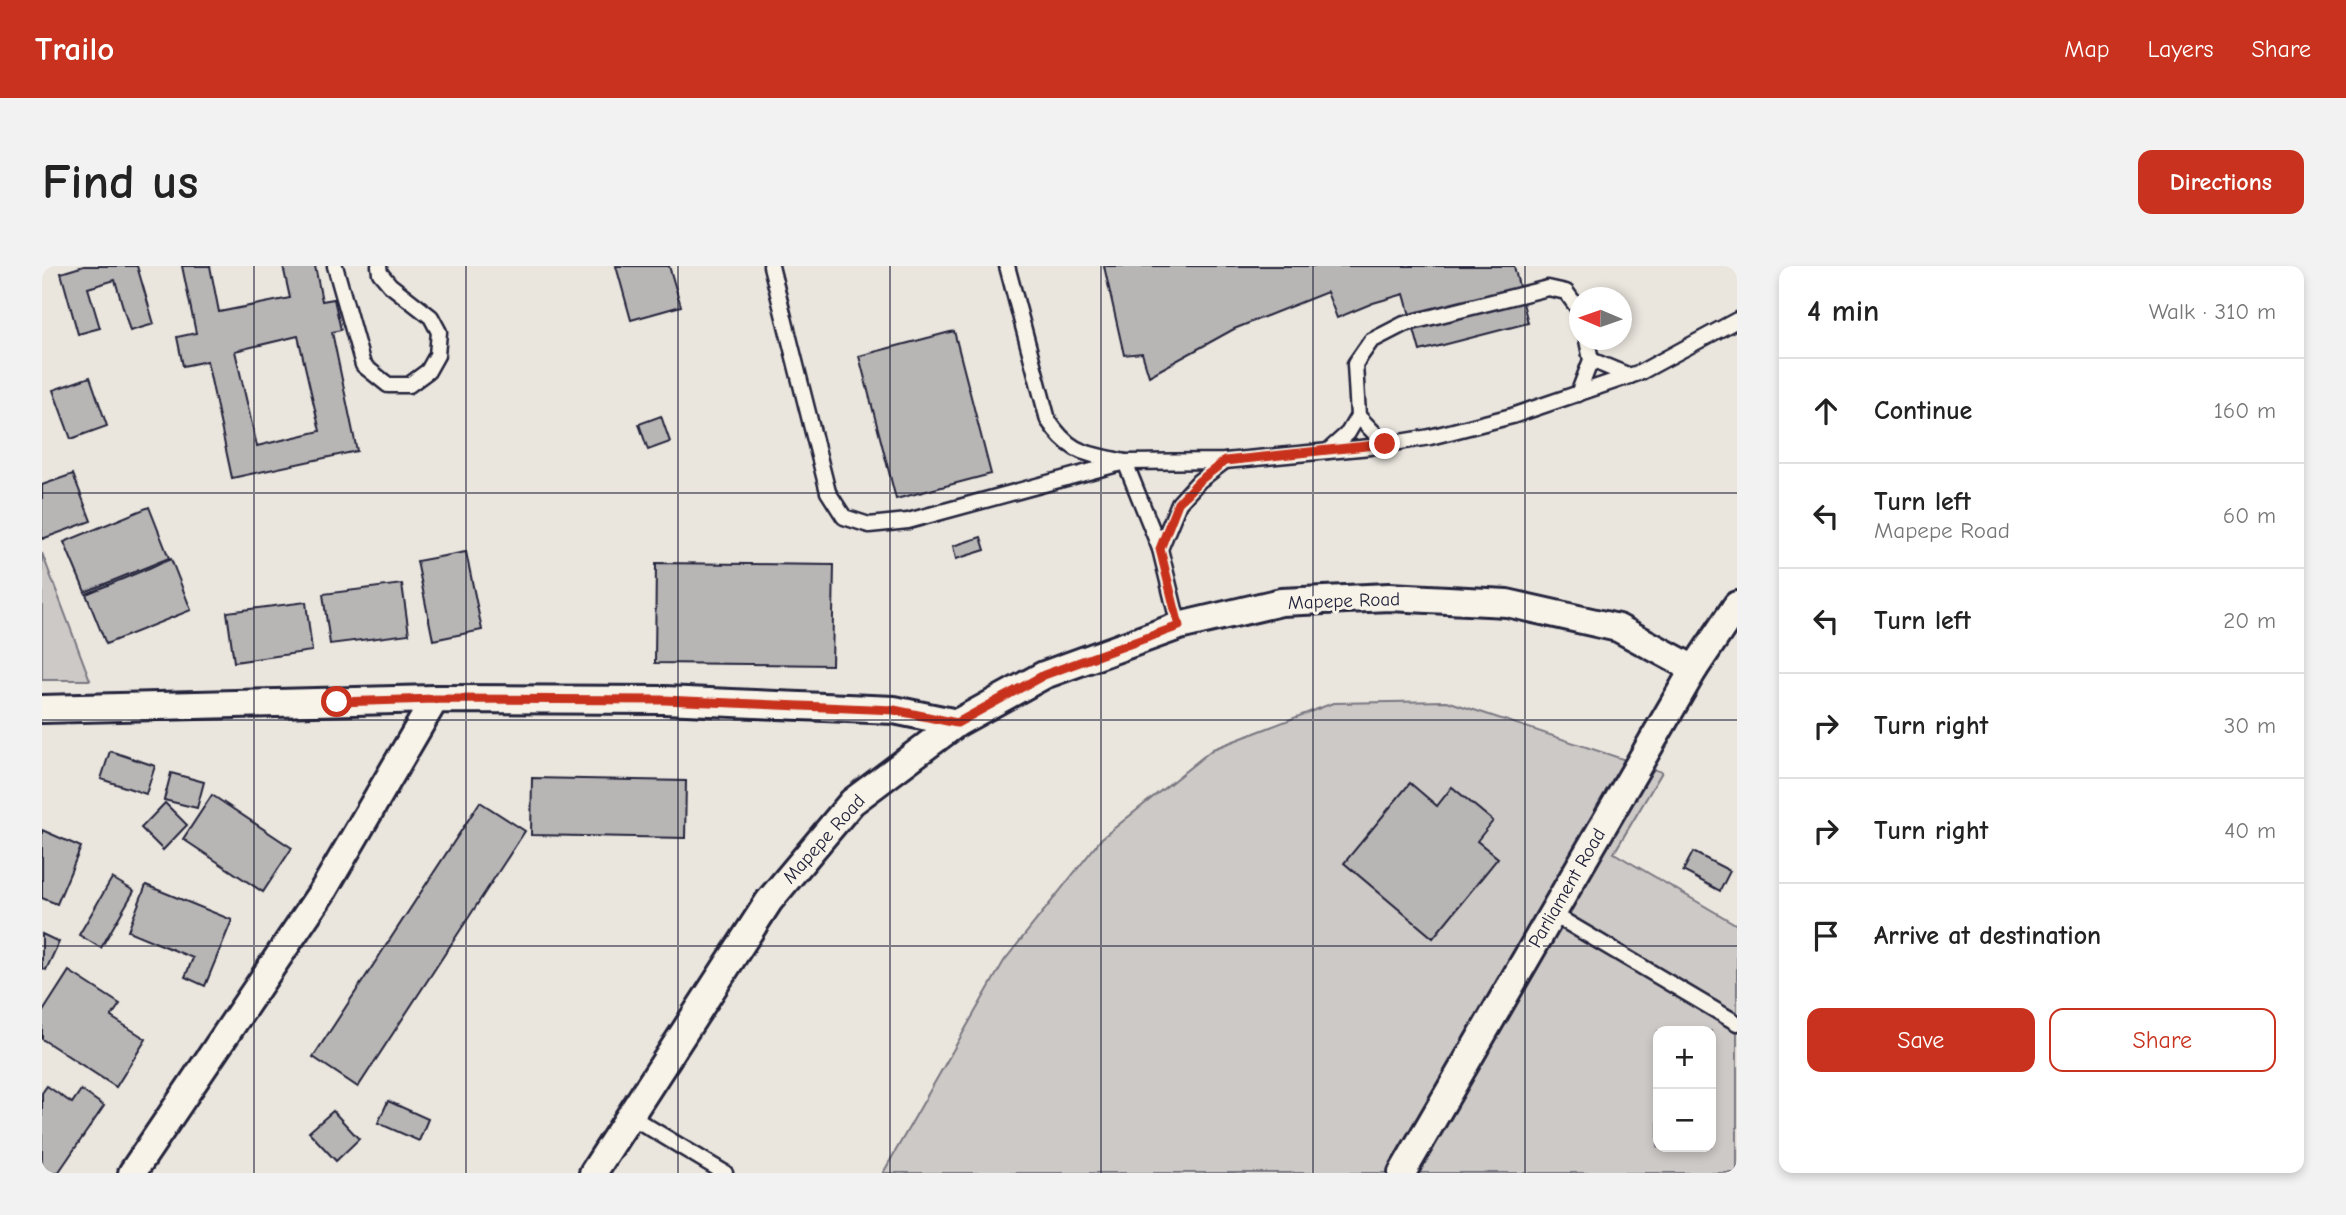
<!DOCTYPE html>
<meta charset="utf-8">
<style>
body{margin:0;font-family:"Comic Neue",sans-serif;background:#f2f2f2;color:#222}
.controls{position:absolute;right:21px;bottom:21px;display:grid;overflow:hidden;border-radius:14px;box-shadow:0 4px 10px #0003}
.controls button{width:63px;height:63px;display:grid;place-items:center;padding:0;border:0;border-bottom:2px solid #e0e0e0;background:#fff;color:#222;font:35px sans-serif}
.compass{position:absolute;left:1527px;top:21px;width:63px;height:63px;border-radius:50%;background:#fff;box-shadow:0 4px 10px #0003;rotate:272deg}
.stop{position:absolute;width:21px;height:21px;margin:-16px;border:5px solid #c8321e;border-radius:50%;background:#fff}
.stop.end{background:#c8321e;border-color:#fff;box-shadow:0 2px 7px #0008}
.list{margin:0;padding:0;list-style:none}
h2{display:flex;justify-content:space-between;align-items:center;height:91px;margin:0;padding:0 28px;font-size:30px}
h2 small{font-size:23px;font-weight:400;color:#767676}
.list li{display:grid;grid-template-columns:46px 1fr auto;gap:21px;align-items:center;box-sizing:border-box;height:105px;padding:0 28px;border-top:2px solid #e0e0e0}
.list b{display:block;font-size:26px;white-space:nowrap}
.list p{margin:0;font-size:23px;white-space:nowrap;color:#767676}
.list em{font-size:23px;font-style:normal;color:#767676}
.actions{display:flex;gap:14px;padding:21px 28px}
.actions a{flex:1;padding:16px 0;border:2px solid #c8321e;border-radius:14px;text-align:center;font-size:24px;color:#c8321e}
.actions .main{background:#c8321e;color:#fff}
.icon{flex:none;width:38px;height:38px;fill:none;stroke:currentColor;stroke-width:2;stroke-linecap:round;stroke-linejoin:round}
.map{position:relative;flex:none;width:1695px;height:907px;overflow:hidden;border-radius:14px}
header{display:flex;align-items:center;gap:42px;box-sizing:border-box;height:98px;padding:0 35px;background:#c8321e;color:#fff}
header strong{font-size:33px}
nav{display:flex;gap:38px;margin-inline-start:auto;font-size:24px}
.intro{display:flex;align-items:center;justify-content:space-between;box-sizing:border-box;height:168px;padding:0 42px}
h1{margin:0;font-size:49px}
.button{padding:18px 32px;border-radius:14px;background:#c8321e;color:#fff;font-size:24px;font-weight:700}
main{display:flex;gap:42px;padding:0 42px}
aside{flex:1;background:#fff;border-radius:14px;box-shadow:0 4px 10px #0003}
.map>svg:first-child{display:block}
.green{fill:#cdc9c6;stroke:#787680;stroke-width:2;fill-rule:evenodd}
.building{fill:#b8b6b5;stroke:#22223b;stroke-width:2;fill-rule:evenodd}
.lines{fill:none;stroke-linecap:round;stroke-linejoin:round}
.lane-casing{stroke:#22223b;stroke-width:19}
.street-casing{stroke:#22223b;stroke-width:32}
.lane{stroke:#f7f3e8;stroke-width:14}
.street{stroke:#f7f3e8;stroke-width:26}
.route{stroke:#c8321e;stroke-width:9}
.grid{fill:none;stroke:#22223b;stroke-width:2;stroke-opacity:0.55}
.labels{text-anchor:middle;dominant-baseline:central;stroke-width:6;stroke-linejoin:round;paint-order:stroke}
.street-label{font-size:19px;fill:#22223b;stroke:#f7f3e8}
</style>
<header>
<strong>Trailo</strong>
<nav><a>Map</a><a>Layers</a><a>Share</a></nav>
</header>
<div class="intro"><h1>Find us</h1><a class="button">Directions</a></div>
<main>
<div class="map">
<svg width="1695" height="907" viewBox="0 0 1695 907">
<rect width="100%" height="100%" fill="#eae6de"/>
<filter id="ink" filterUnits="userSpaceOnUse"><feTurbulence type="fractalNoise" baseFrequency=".0143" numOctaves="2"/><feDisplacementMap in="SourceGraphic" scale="14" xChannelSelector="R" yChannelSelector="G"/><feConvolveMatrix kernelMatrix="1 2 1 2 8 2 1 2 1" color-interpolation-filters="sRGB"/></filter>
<g filter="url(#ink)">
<!-- green -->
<g class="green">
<polygon points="0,287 48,414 0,414"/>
<path d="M1405,435L1620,506L1572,587L1695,659V907H841L962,695L1060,572L1171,483L1291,437ZM1616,765H1669V881H1616Z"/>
</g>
<!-- building -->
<g class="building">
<polygon points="42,0 95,0 112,58 88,65 73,14 46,22 58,62 36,68 19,7"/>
<path d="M140,0H168L177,46L248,32L241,0H273L280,35L292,33L299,64L290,66L315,185L190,212L165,95L141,100L135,71L154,67ZM256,70L278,165L215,180L193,85Z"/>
<polygon points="574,0 627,0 639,40 589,54"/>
<polygon points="1062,0 1472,0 1486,57 1378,85 1362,28 1331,37 1295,52 1285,26 1192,63 1107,110 1100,87 1082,89"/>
<polygon points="912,65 949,208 854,233 817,90"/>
<polygon points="48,111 65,160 29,173 11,124"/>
<polygon points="619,150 628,176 606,184 597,158"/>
<polygon points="31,208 49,255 0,273 0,219"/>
<polygon points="107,241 127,292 43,326 22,276"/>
<polygon points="939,271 943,284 914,293 911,280"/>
<polygon points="424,286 440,364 391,374 375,295"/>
<polygon points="129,293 149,344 64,378 44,328"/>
<polygon points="614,297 792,299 790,399 613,397"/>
<polygon points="360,318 367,368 288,378 281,328"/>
<polygon points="264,336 270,385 192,396 185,346"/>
<polygon points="68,485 113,500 104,528 59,513"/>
<polygon points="129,507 162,516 155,542 122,534"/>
<polygon points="490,512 644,515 643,572 489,569"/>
<polygon points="1368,517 1395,540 1410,521 1451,555 1435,575 1456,592 1391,672 1302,597"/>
<polygon points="170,529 250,582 221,626 141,573"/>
<polygon points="438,536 483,565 316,821 271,791"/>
<polygon points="123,537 145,559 121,584 99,562"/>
<polygon points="0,564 39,581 15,638 0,632"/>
<polygon points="1651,586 1688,605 1678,625 1641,605"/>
<polygon points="70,612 92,625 59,682 37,669"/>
<polygon points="104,619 190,654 163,720 143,711 151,692 86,665"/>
<polygon points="0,668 17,676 4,704 0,702"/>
<polygon points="27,705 78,738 69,751 104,773 74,821 0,773 0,747"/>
<polygon points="5,820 30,837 39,824 62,840 16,907 0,907 0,827"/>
<polygon points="346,835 386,853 377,875 336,857"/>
<polygon points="291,845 317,873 294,895 267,866"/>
</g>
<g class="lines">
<defs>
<g id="lane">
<polyline points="293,0 321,99 346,119 367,119 386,105 395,89 397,66 389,51 348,19 338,7 337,0"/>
<polyline points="729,0 786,226 802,251 827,259 866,255 1083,196 1183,195 1328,181 1388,171 1470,150 1599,106 1695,54"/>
<path d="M965,0L1006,154C1029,189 1044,187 1083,196L1118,283L1137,360"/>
<polyline points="1549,94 1588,110"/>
<polyline points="1536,128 1549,94 1545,74"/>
<polyline points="1343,178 1316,150 1313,98 1329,75 1362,58 1506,22 1524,26 1538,45"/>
<polyline points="1286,185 1306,167 1316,150"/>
<polyline points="1118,283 1137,237 1157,215 1183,195"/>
<polyline points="1509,647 1695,757"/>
<polyline points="588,850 683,907"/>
</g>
<g id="street">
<polyline points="0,443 393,433 622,434 852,444 915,457"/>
<polyline points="90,907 282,623 393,433"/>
<polyline points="551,907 727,635 810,536 915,457 1002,409 1137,360 1239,336 1347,331 1465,337 1576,362 1652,403"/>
<polyline points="1360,907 1652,403 1695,339"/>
</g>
</defs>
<!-- lane casing -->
<use href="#lane" class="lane-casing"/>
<!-- street casing -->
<use href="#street" class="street-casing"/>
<!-- lane -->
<use href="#lane" class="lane"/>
<!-- street -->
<use href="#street" class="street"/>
</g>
</g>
<g class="lines" filter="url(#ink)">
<!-- route -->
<polyline class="route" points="295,436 393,433 622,434 852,444 915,457 1002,409 1137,360 1118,283 1136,237 1157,215 1183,195 1343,178"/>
</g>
<!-- grid -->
<path class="grid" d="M212,0V907M424,0V907M636,0V907M848,0V907M1059,0V907M1271,0V907M1483,0V907M0,227H1695M0,454H1695M0,680H1695"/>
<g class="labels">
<!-- street labels -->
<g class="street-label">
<text transform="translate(1302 335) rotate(-2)">Mapepe Road</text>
<text transform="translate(782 573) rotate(-48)">Mapepe Road</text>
<text transform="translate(1525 622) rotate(-60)">Parliament Road</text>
</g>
</g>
</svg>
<div class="controls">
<button>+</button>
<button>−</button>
</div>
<svg class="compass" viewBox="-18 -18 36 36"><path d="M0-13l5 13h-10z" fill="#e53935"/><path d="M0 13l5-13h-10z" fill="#767676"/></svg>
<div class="stop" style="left:295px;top:436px"></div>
<div class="stop end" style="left:1343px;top:178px"></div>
</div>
<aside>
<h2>4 min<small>Walk · 310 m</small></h2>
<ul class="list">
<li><svg class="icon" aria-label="ahead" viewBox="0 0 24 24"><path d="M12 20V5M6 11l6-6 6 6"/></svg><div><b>Continue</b></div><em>160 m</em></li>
<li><svg class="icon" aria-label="left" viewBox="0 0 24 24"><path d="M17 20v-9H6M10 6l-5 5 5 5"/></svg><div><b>Turn left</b><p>Mapepe Road</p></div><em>60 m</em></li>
<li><svg class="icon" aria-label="left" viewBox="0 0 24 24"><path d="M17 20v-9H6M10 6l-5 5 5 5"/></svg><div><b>Turn left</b></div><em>20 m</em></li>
<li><svg class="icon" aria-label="right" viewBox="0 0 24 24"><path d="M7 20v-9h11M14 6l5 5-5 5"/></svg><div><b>Turn right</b></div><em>30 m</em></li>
<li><svg class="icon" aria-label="right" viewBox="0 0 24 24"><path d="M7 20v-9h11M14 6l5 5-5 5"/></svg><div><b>Turn right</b></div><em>40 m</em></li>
<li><svg class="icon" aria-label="arrive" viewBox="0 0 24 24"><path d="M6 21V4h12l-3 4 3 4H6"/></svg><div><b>Arrive at destination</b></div></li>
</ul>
<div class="actions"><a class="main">Save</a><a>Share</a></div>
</aside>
</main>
